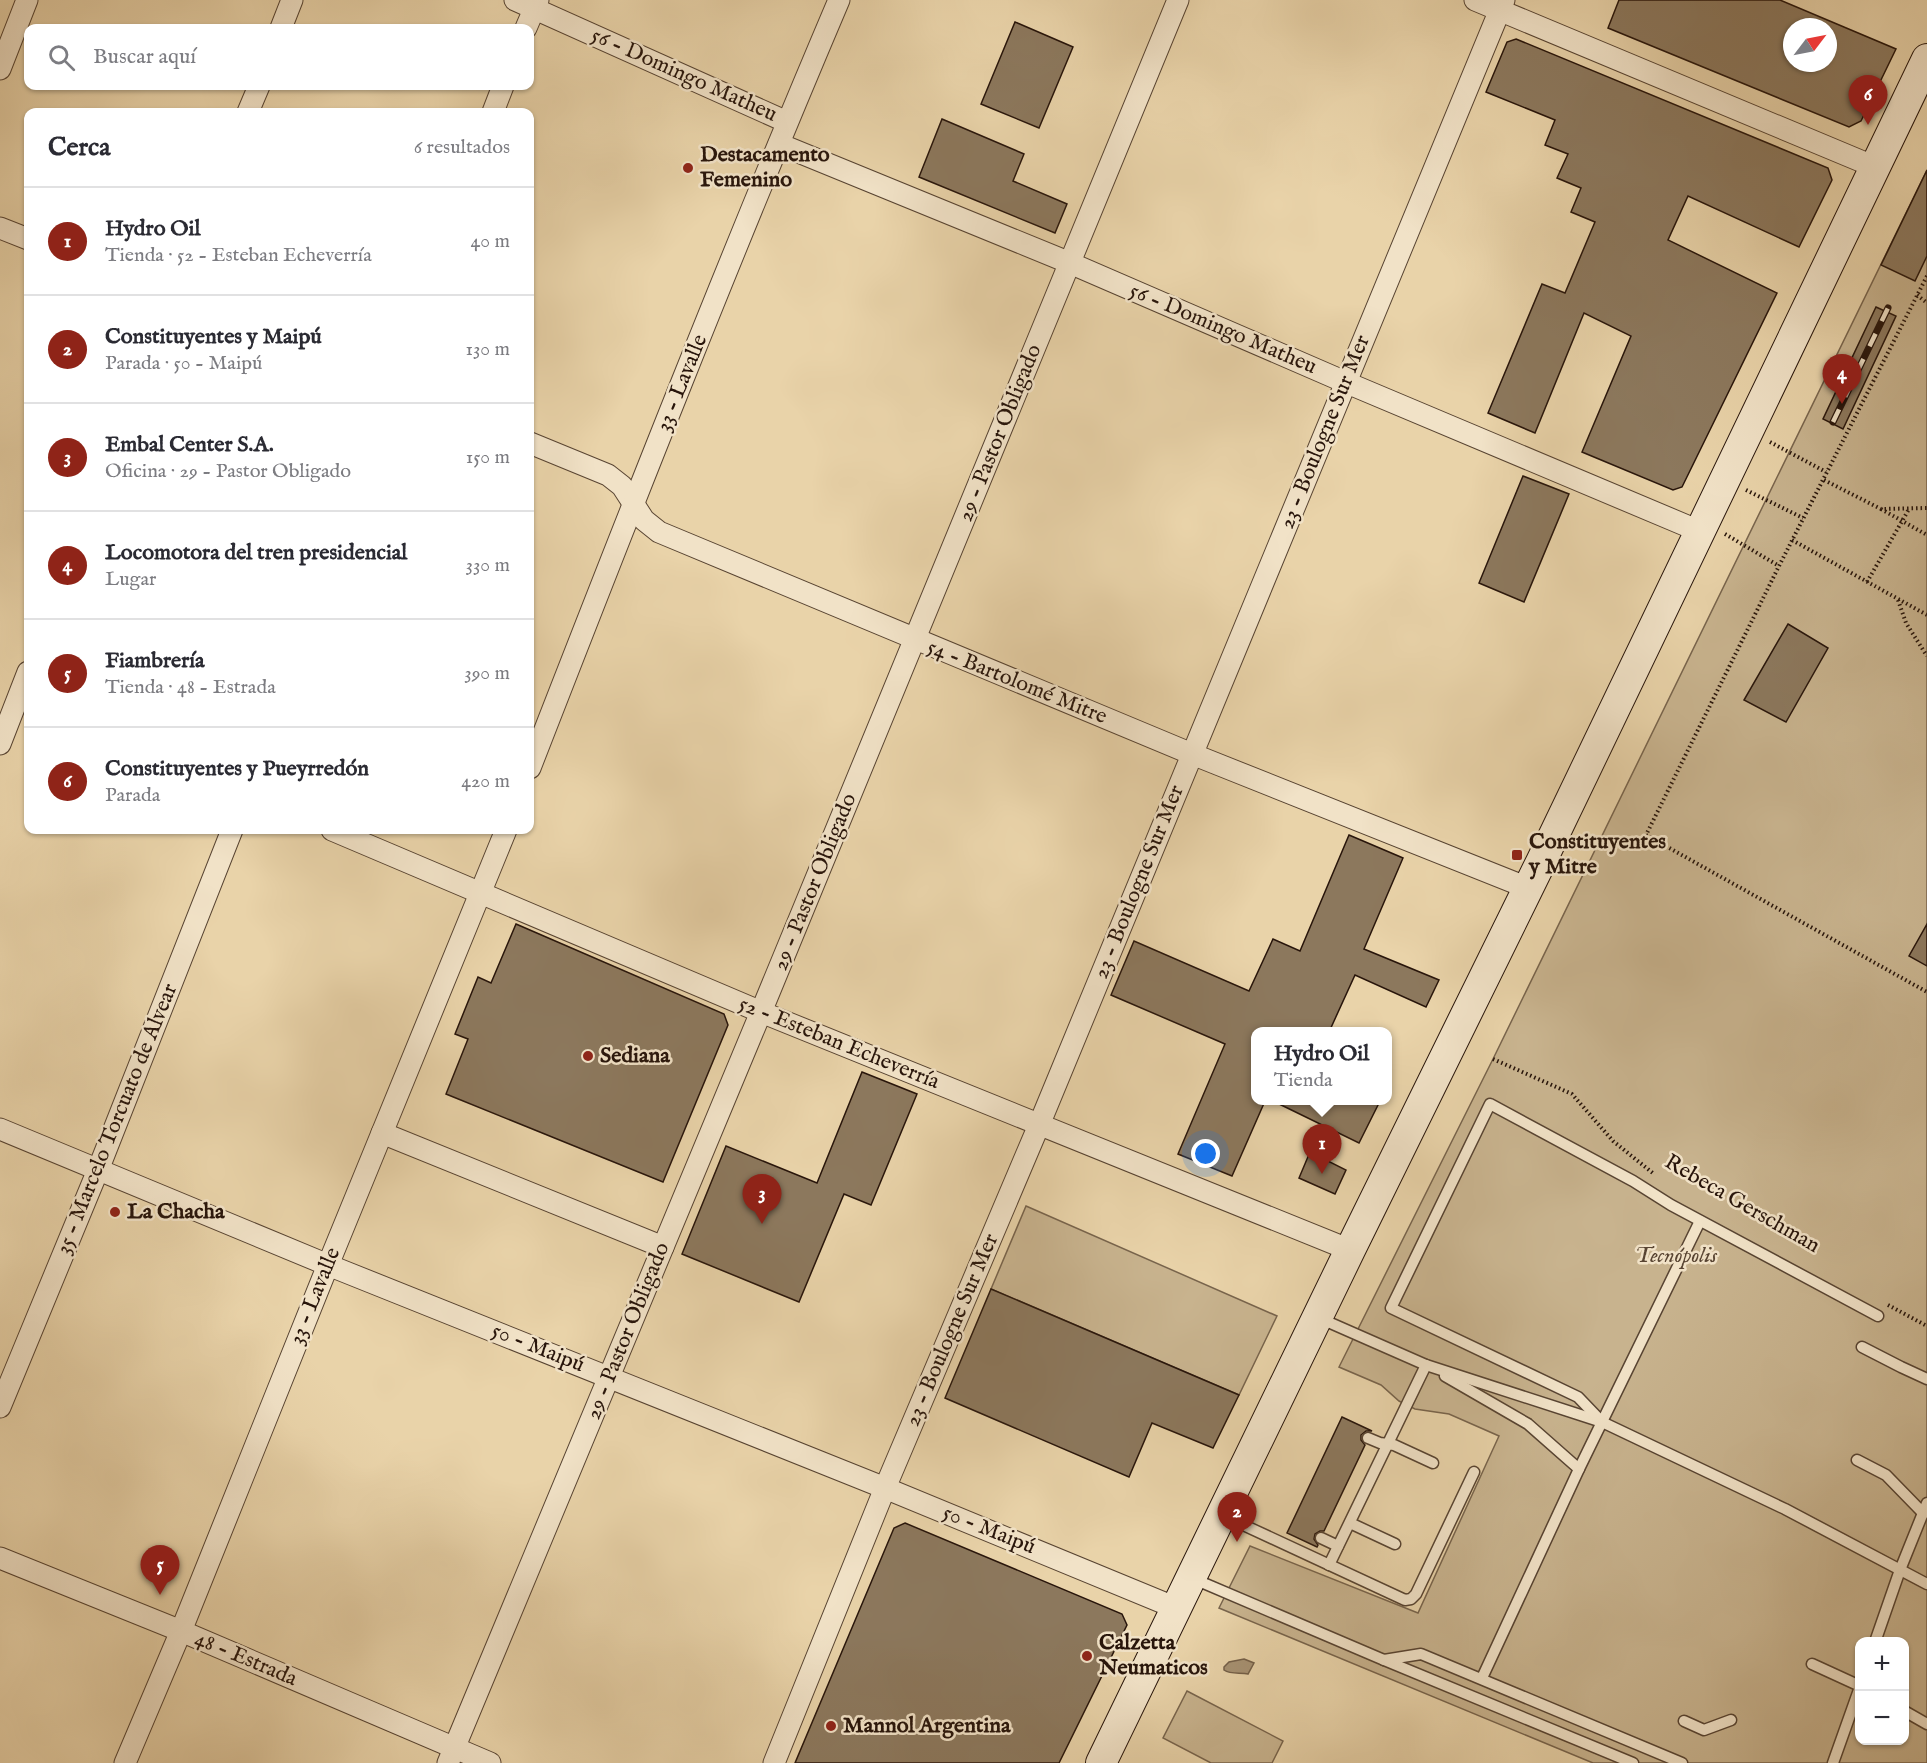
<!DOCTYPE html>
<html lang="es">
<meta charset="utf-8">
<style>
body{margin:0;font-family:"IM FELL English",serif;background:#f2f2f3;color:#2b2b33}
.controls{position:absolute;right:18px;bottom:18px;display:grid;overflow:hidden;border-radius:12px;box-shadow:0 2px 4px #0004}
.controls button{width:54px;height:54px;display:grid;place-items:center;padding:0;border:0;border-bottom:2px solid #e1e1e2;background:#fff;color:#2b2b33;font:30px sans-serif}
.compass{position:absolute;left:1783px;top:18px;width:54px;height:54px;border-radius:50%;background:#fff;box-shadow:0 2px 4px #0004;rotate:58deg}
.you{position:absolute;left:1206px;top:1154px;width:21px;height:21px;margin:-15px;border:4px solid #fff;border-radius:50%;background:#1a73e8;box-shadow:0 0 0 9px #1a73e833}
.badge{display:grid;place-items:center;width:39px;height:39px;border-radius:50%;background:#8f2418;color:#fff;font-size:20px;font-weight:700}
.pin{position:absolute;translate:-50% -50px;filter:drop-shadow(0 2px 3px #0008)}
.pin::after{content:'';position:absolute;top:32px;width:21px;height:18px;background:inherit;clip-path:polygon(0 0,100% 0,50% 100%)}
.popup{position:absolute;left:1251px;top:1027px;width:141px;height:78px;box-sizing:border-box;display:grid;place-content:center;border-radius:12px;background:#fff;filter:drop-shadow(0 2px 4px #0005);font-size:20px;white-space:nowrap;color:#7c7c81}
.popup b{font-size:22px;color:#2b2b33}
.popup::after{content:'';position:absolute;left:50%;top:100%;margin-left:-12px;border:12px solid transparent;border-top-color:#fff}
.list{margin:0;padding:0;list-style:none}
h2{display:flex;justify-content:space-between;align-items:center;height:78px;margin:0;padding:0 24px;font-size:26px}
h2 small{font-size:20px;font-weight:400;color:#7c7c81}
.list li{display:grid;grid-template-columns:39px 1fr auto;gap:18px;align-items:center;box-sizing:border-box;height:108px;padding:0 24px;border-top:2px solid #e1e1e2}
.list b{display:block;font-size:22px;white-space:nowrap}
.list p{margin:0;font-size:20px;white-space:nowrap;color:#7c7c81}
.list em{font-size:20px;font-style:normal;color:#7c7c81}
.icon{flex:none;width:33px;height:33px;fill:none;stroke:currentColor;stroke-width:2;stroke-linecap:round;stroke-linejoin:round}
.map{position:relative;flex:none;width:1927px;height:1763px;overflow:hidden}
.search{position:absolute;background:#fff;box-shadow:0 2px 4px #0004;left:24px;top:24px;width:510px;height:66px;display:flex;align-items:center;gap:15px;box-sizing:border-box;padding:0 21px;border-radius:12px;color:#7c7c81;font-size:22px}
.panel{position:absolute;background:#fff;box-shadow:0 2px 4px #0004;left:24px;top:108px;width:510px;height:726px;border-radius:12px}
.map>svg:first-child{display:block}
.green{fill:#c8b38e;stroke:#78644c;stroke-width:1.5;fill-rule:evenodd}
.water{fill:#a79273;stroke:#746049;stroke-width:1.5}
.building{fill:#8c785d;stroke:#28150b;stroke-width:1.5;fill-rule:evenodd}
.lines{fill:none;stroke-linecap:round;stroke-linejoin:round}
.service-casing{stroke:#584432;stroke-width:13}
.minor-casing{stroke:#584432;stroke-width:23}
.secondary-casing{stroke:#28150b;stroke-width:32}
.path{stroke:#28150b;stroke-width:4;stroke-dasharray:1.5 3;stroke-linecap:butt}
.service{stroke:#f1e2c7;stroke-width:10}
.minor{stroke:#f1e2c7;stroke-width:21}
.secondary{stroke:#f1e2c7;stroke-width:30}
.rail-casing{stroke:#28150b;stroke-width:7}
.rail{stroke:#f1e2c7;stroke-width:4.5;stroke-dasharray:14;stroke-linecap:butt}
.poi-dot{fill:#8f2418;stroke:#f1e2c7;stroke-width:2}
.labels{text-anchor:middle;dominant-baseline:central;stroke-width:5;stroke-linejoin:round;paint-order:stroke}
.street-label{font-size:22px;fill:#28150b;stroke:#f1e2c7}
.poi-label{font-size:22px;font-weight:bold;fill:#28150b;stroke:#f1e2c7;text-anchor:start}
.park-label{font-size:22px;font-style:italic;fill:#584432;stroke:#f1e2c7}
</style>
<div class="map">
<svg width="1927" height="1763" viewBox="0 0 1927 1763">
<rect width="100%" height="100%" fill="#e9d3a9"/>
<filter id="stains"><feTurbulence type="fractalNoise" baseFrequency=".00333" numOctaves="4"/><feColorMatrix values="0 0 0 0 .2 0 0 0 0 .09 0 0 0 0 .02 0 0 0 .5 -.17"/></filter>
<radialGradient id="worn" r=".72"><stop offset=".6" stop-color="#630" stop-opacity="0"/><stop offset="1" stop-color="#630" stop-opacity=".3"/></radialGradient>
<!-- green -->
<g class="green">
<path d="M1927,170V1763H1593L1219,1608L1250,1546L1418,1613L1499,1436L1449,1414L1415,1409L1399,1401L1381,1385L1339,1367L1493,1059ZM1860,1642H1904V1740H1860Z"/>
<polygon points="1026,1206 1277,1316 1239,1395 991,1289"/>
<polygon points="1187,1691 1283,1741 1272,1763 1211,1763 1163,1738"/>
</g>
<!-- water -->
<path class="water" d="M1244,1659L1254,1663L1248,1674C1241,1672 1231,1675 1224,1670V1667L1229,1662Z"/>
<!-- building -->
<g class="building">
<path d="M1619,0H1780L1896,49L1861,121L1849,127L1608,28ZM1792,27H1828V63H1792Z"/>
<polygon points="1015,22 1073,47 1039,128 981,104"/>
<polygon points="1516,39 1828,168 1832,180 1799,247 1688,196 1668,240 1777,293 1682,487 1673,490 1582,452 1631,336 1584,313 1535,433 1488,413 1542,284 1565,293 1595,222 1571,212 1581,188 1557,178 1568,154 1545,145 1555,120 1486,92 1507,42"/>
<polygon points="942,119 1024,154 1013,181 1067,204 1055,233 919,177"/>
<polygon points="1927,170 1927,256 1915,281 1881,265"/>
<polygon points="1876,307 1896,316 1843,429 1823,419"/>
<polygon points="1523,476 1569,494 1524,602 1479,583"/>
<polygon points="1788,624 1828,648 1786,722 1744,700"/>
<polygon points="1349,835 1403,858 1364,949 1439,980 1426,1007 1355,975 1329,1032 1256,1032 1256,1101 1265,1101 1232,1176 1178,1154 1225,1044 1111,995 1134,941 1249,991 1273,939 1300,951"/>
<polygon points="516,924 724,1014 728,1025 663,1182 446,1094 468,1039 455,1034 478,977 491,983"/>
<polygon points="1927,924 1927,966 1909,956"/>
<polygon points="862,1072 917,1094 871,1205 844,1194 799,1302 682,1254 726,1146 817,1183"/>
<polygon points="1273,1101 1380,1101 1359,1143"/>
<polygon points="1310,1152 1346,1170 1335,1194 1299,1178"/>
<polygon points="991,1289 1239,1395 1213,1448 1152,1423 1129,1477 945,1398"/>
<polygon points="1342,1417 1372,1431 1366,1431 1361,1435 1361,1440 1365,1445 1324,1531 1320,1531 1315,1534 1314,1539 1318,1545 1317,1547 1287,1533"/>
<polygon points="905,1523 1122,1614 1127,1625 1059,1763 795,1763 894,1528"/>
</g>
<g class="lines">
<defs>
<g id="service">
<polyline points="1319,1318 1426,1365 1602,1422 1785,1509 1927,1584"/>
<polyline points="1862,1347 1901,1367 1927,1379"/>
<polyline points="1445,1376 1528,1424 1579,1469"/>
<polyline points="1602,1422 1578,1397 1391,1308 1490,1104 1633,1181 1671,1205 1878,1316"/>
<polyline points="1368,1438 1380,1443 1394,1445 1433,1463"/>
<polyline points="1857,1460 1886,1475 1923,1513 1927,1512"/>
<polyline points="1224,1516 1405,1600 1411,1599 1416,1594 1474,1472"/>
<polyline points="1350,1523 1395,1544"/>
<polyline points="1321,1538 1338,1546"/>
<polyline points="1329,1565 1426,1365"/>
<polyline points="1194,1579 1384,1660 1421,1654 1682,1763"/>
<polyline points="1875,1642 1900,1570 1927,1503"/>
<polyline points="1384,1660 1633,1763"/>
<polyline points="1812,1664 1860,1686"/>
<polyline points="1482,1678 1579,1469 1700,1221"/>
<polyline points="1906,1712 1927,1724"/>
<polyline points="1684,1721 1704,1730 1731,1720"/>
<polyline points="1833,1763 1860,1687"/>
</g>
<g id="minor">
<polyline points="515,0 787,122"/>
<polyline points="1475,0 1875,167"/>
<polyline points="281,28 292,0"/>
<polyline points="526,28 538,0"/>
<polyline points="0,69 27,0"/>
<polyline points="248,112 259,86"/>
<polyline points="493,112 503,86"/>
<polyline points="779,144 1070,263 1345,382 1699,531"/>
<polyline points="0,228 28,239"/>
<polyline points="530,443 608,475 622,486 644,520 659,532 1192,754 1528,888"/>
<polyline points="0,744 28,672"/>
<path d="M530,768C630,511 731,254 839,0"/>
<polyline points="332,830 761,1012 1350,1250"/>
<polyline points="0,1129 328,1265 885,1488 1176,1608"/>
<polyline points="382,1133 663,1247"/>
<polyline points="0,1407 98,1170 232,830"/>
<polyline points="0,1558 181,1631 490,1763"/>
<polyline points="125,1763 181,1631 328,1265 506,830"/>
<polyline points="448,1763 761,1012 1178,0"/>
<polyline points="774,1763 885,1488 1039,1125 1504,0"/>
</g>
<polyline id="secondary" points="1101,1763 1350,1250 1541,862 1927,59"/>
</defs>
<!-- service casing -->
<use href="#service" class="service-casing"/>
<!-- minor casing -->
<use href="#minor" class="minor-casing"/>
<!-- secondary casing -->
<use href="#secondary" class="secondary-casing"/>
<!-- path -->
<g class="path">
<polyline points="1927,276 1779,566 1646,835 1927,992"/>
<polyline points="1917,295 1927,303"/>
<polyline points="1770,442 1826,472"/>
<polyline points="1824,480 1881,509 1927,508"/>
<polyline points="1746,490 1803,518"/>
<polyline points="1881,509 1927,535"/>
<polyline points="1725,534 1779,566"/>
<polyline points="1792,540 1927,615"/>
<polyline points="1867,582 1909,509"/>
<polyline points="1898,600 1906,623 1927,656"/>
<polyline points="1493,1059 1572,1094 1613,1141 1654,1174"/>
<polyline points="1888,1305 1927,1326"/>
</g>
<!-- service -->
<use href="#service" class="service"/>
<!-- minor -->
<use href="#minor" class="minor"/>
<!-- secondary -->
<use href="#secondary" class="secondary"/>
<defs>
<polyline id="rail" points="1833,422 1888,308"/>
</defs>
<!-- rail casing -->
<use href="#rail" class="rail-casing"/>
<!-- rail -->
<use href="#rail" class="rail"/>
</g>
<!-- markers -->
<g class="poi-dot">
<circle cx="688" cy="168" r="6"/>
<rect x="1511" y="849" width="12" height="12" rx="3"/>
<circle cx="588" cy="1056" r="6"/>
<circle cx="115" cy="1212" r="6"/>
<circle cx="1087" cy="1656" r="6"/>
<circle cx="831" cy="1726" r="6"/>
</g>
<g class="labels">
<!-- street labels -->
<g class="street-label">
<text transform="translate(684 75) rotate(24)">56 - Domingo Matheu</text>
<text transform="translate(1223 329) rotate(23)">56 - Domingo Matheu</text>
<text transform="translate(682 383) rotate(-68)">33 - Lavalle</text>
<text transform="translate(1325 432) rotate(-68)">23 - Boulogne Sur Mer</text>
<text transform="translate(1000 433) rotate(-68)">29 - Pastor Obligado</text>
<text transform="translate(1017 682) rotate(22)">54 - Bartolomé Mitre</text>
<text transform="translate(815 882) rotate(-68)">29 - Pastor Obligado</text>
<text transform="translate(1139 882) rotate(-68)">23 - Boulogne Sur Mer</text>
<text transform="translate(839 1043) rotate(22)">52 - Esteban Echeverría</text>
<text transform="translate(117 1119) rotate(-68)">35 - Marcelo Torcuato de Alvear</text>
<text transform="translate(1742 1204) rotate(30)">Rebeca Gerschman</text>
<text transform="translate(315 1296) rotate(-68)">33 - Lavalle</text>
<text transform="translate(952 1330) rotate(-67)">23 - Boulogne Sur Mer</text>
<text transform="translate(628 1331) rotate(-68)">29 - Pastor Obligado</text>
<text transform="translate(538 1348) rotate(22)">50 - Maipú</text>
<text transform="translate(989 1530) rotate(22)">50 - Maipú</text>
<text transform="translate(246 1659) rotate(23)">48 - Estrada</text>
</g>
<!-- poi labels -->
<g class="poi-label">
<text x="700" y="155">Destacamento<tspan x="700" dy="25">Femenino</tspan></text>
<text x="1529" y="842">Constituyentes<tspan x="1529" dy="25">y Mitre</tspan></text>
<text x="600" y="1056">Sediana</text>
<text x="127" y="1212">La Chacha</text>
<text x="1099" y="1643">Calzetta<tspan x="1099" dy="25">Neumaticos</tspan></text>
<text x="843" y="1726">Mannol Argentina</text>
</g>
<!-- park labels -->
<g class="park-label">
<text x="1676" y="1256">Tecnópolis</text>
</g>
</g>
<rect width="100%" height="100%" filter="url(#stains)"/>
<rect width="100%" height="100%" fill="url(#worn)"/>
</svg>
<div class="controls">
<button>+</button>
<button>−</button>
</div>
<svg class="compass" viewBox="-18 -18 36 36"><path d="M0-13l5 13h-10z" fill="#e53935"/><path d="M0 13l5-13h-10z" fill="#7c7c81"/></svg>
<div class="you"></div>
<div class="pin badge" style="left:1322px;top:1174px">1</div>
<div class="popup"><b>Hydro Oil</b>Tienda</div>
<div class="pin badge" style="left:1237px;top:1542px">2</div>
<div class="pin badge" style="left:762px;top:1224px">3</div>
<div class="pin badge" style="left:1842px;top:404px">4</div>
<div class="pin badge" style="left:160px;top:1595px">5</div>
<div class="pin badge" style="left:1868px;top:125px">6</div>
<div class="search"><svg class="icon" aria-label="search" viewBox="0 0 24 24"><circle cx="10" cy="10" r="6"/><path d="M15 15l6 6"/></svg>Buscar aquí</div>
<section class="panel">
<h2>Cerca<small>6 resultados</small></h2>
<ul class="list">
<li><span class="badge">1</span><div><b>Hydro Oil</b><p>Tienda · 52 - Esteban Echeverría</p></div><em>40 m</em></li>
<li><span class="badge">2</span><div><b>Constituyentes y Maipú</b><p>Parada · 50 - Maipú</p></div><em>130 m</em></li>
<li><span class="badge">3</span><div><b>Embal Center S.A.</b><p>Oficina · 29 - Pastor Obligado</p></div><em>150 m</em></li>
<li><span class="badge">4</span><div><b>Locomotora del tren presidencial</b><p>Lugar</p></div><em>330 m</em></li>
<li><span class="badge">5</span><div><b>Fiambrería</b><p>Tienda · 48 - Estrada</p></div><em>390 m</em></li>
<li><span class="badge">6</span><div><b>Constituyentes y Pueyrredón</b><p>Parada</p></div><em>420 m</em></li>
</ul>
</section>
</div>
